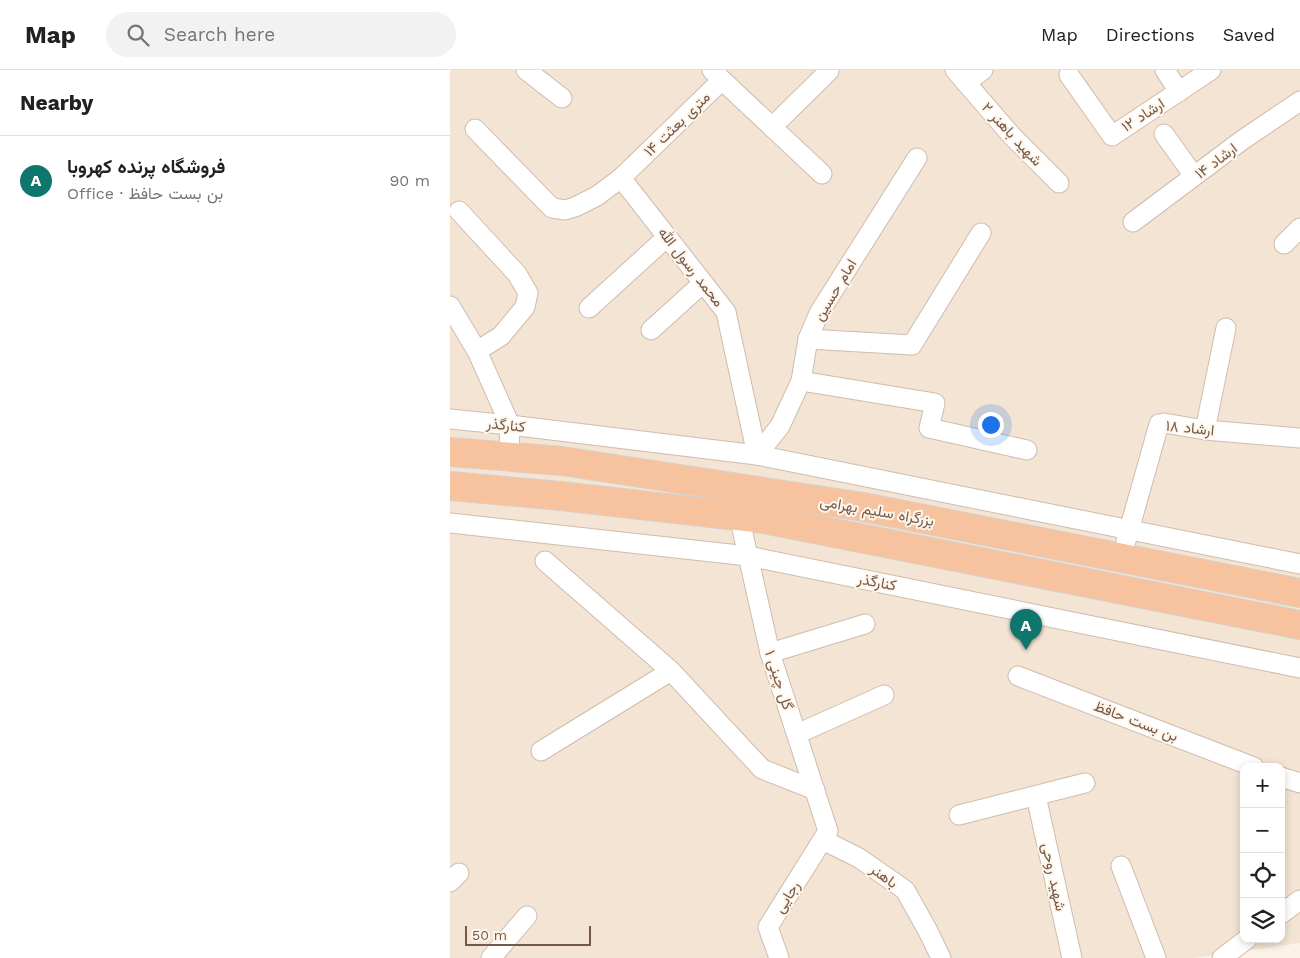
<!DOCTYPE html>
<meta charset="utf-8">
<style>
body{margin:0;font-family:"Work Sans",Vazirmatn,sans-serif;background:#f2f2f2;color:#202124}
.controls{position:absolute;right:15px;bottom:15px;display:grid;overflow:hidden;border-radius:10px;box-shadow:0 2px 8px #0003}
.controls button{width:45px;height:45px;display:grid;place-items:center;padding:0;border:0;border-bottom:1px solid #e0e0e0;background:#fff;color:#202124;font:25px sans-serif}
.scale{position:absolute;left:15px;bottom:12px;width:126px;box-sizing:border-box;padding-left:5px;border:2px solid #74584a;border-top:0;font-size:14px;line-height:18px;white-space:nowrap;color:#74584a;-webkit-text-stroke:4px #fff6eb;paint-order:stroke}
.you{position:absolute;left:540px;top:354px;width:18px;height:18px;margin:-12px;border:4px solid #fff;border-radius:50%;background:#1a73e8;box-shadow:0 0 0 8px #1a73e833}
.badge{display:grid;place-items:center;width:32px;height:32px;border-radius:50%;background:#0f766e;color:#fff;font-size:16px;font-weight:700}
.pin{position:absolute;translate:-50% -41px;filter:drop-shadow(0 1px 2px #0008)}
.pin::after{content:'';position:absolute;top:26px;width:18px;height:15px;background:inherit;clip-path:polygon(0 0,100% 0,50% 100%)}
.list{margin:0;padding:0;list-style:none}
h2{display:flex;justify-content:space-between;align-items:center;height:65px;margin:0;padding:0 20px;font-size:21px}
h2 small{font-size:16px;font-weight:400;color:#757577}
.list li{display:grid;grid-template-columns:32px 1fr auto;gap:15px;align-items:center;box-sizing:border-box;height:90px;padding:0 20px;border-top:1px solid #e0e0e0}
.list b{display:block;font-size:19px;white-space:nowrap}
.list p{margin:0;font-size:16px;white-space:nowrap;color:#757577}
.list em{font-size:16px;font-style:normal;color:#757577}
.icon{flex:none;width:28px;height:28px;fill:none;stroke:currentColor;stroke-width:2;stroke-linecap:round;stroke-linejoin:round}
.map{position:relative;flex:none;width:850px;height:888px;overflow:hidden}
header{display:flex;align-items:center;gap:30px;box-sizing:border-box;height:70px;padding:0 25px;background:#fff;border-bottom:1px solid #e0e0e0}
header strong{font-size:24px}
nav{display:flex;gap:28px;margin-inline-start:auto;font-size:18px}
.search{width:350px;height:45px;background:#f2f2f2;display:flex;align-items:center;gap:12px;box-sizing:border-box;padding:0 18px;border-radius:28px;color:#757577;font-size:19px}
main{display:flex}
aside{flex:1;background:#fff}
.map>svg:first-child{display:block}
.residential{fill:#f3e4d3;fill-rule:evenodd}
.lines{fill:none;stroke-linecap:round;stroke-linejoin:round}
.minor-casing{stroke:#cfbcae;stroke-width:21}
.trunk-casing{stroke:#d8d0cc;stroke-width:30}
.minor{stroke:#fff;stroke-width:19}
.trunk{stroke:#f7c29e;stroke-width:28}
.labels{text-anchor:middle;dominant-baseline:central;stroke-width:4;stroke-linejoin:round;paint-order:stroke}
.street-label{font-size:15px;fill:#74584a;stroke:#fff6eb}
</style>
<header>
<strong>Map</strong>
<div class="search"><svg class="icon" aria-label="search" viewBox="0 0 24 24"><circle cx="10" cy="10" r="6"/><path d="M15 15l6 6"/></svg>Search here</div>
<nav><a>Map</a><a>Directions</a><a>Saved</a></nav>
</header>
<main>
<aside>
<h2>Nearby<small></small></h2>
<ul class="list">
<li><span class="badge">A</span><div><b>فروشگاه پرنده کهروبا</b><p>Office · بن بست حافظ</p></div><em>90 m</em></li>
</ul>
</aside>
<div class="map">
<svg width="850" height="888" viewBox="0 0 850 888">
<rect width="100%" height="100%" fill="#fcf2e5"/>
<!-- residential -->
<path class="residential" d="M0,0H850V873L743,888H0ZM794,697H831V869H794Z"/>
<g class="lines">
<defs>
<g id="minor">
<polyline points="76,0 112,28"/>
<polyline points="505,0 562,66 609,113"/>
<polyline points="715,0 729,22"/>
<polyline points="619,5 662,66 761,0"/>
<polyline points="272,10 372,104"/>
<polyline points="516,13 533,0"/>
<polyline points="322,57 379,1"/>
<polyline points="25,59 102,138 115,140 125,137 147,126 171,108 272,10 262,0"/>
<polyline points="714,64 744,106"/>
<polyline points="171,108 276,242 307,385"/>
<polyline points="9,141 67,204 78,223 75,237 51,266 27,281"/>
<polyline points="683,152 791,71 850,31"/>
<polyline points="834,174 850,158"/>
<polyline points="0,236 27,281 60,355 59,386"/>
<polyline points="139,238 217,167"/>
<polyline points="201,260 253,213"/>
<polyline points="358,269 462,275 531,163"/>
<polyline points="351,311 485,333 479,358 577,380"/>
<polyline points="0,349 60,355 307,385 850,494"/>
<polyline points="755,360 776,258"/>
<polyline points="307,385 330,356 351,311 358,269 369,243 467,88"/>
<polyline points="289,446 320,583 378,761 318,857 329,888"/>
<polyline points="0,453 298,486 850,598"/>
<polyline points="676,471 709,354 714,353 755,360 850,368"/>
<polyline points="95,491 221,601"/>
<polyline points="320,583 415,554"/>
<polyline points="568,606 804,697"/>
<polyline points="347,664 434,625"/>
<polyline points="91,681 221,601 312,699 365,720"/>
<polyline points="831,707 850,713"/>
<polyline points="586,726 622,888"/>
<polyline points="509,745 635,713"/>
<polyline points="373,770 409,788 455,820 478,861 491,888"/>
<polyline points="671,796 706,888"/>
<polyline points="0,812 9,803"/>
<polyline points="831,844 850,830"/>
<polyline points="41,888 77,846"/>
<polyline points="772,888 797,869"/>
</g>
<g id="trunk">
<polyline points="0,382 112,391 413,437 850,523"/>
<polyline points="0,416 111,426 314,449 850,555"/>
</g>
</defs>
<!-- minor casing -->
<use href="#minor" class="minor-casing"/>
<!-- trunk casing -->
<use href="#trunk" class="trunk-casing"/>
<!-- minor -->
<use href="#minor" class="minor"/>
<!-- trunk -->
<use href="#trunk" class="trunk"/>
</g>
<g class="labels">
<!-- street labels -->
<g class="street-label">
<text transform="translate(693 45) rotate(-33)">ارشاد ۱۲</text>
<text transform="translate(227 54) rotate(-44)">۱۴ متری بعثت</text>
<text transform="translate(562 64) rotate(47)">شهید باهنر ۲</text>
<text transform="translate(766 91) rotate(-37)">ارشاد ۱۴</text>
<text transform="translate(241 197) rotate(52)">محمد رسول الله</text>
<text transform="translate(385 220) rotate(-59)">امام حسین</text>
<text transform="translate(56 355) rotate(6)">کنارگذر</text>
<text transform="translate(740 358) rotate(6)">ارشاد ۱۸</text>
<text transform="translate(427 441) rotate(10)">بزرگراه سلیم بهرامی</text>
<text transform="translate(427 512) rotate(11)">کنارگذر</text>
<text transform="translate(329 610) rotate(72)">گل چینی ۱</text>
<text transform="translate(686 651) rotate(21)">بن بست حافظ</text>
<text transform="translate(434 806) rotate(36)">باهنر</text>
<text transform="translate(604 807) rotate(78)">شهید روحی</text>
<text transform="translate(337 827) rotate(-58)">رجایی</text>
</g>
</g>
</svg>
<div class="controls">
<button>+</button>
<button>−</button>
<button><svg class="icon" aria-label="locate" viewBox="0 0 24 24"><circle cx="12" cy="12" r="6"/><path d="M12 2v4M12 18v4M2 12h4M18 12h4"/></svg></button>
<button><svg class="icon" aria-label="layers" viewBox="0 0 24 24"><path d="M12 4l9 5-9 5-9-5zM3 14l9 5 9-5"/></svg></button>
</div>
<div class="scale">50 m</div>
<div class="you"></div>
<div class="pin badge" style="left:576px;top:580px">A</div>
</div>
</main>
